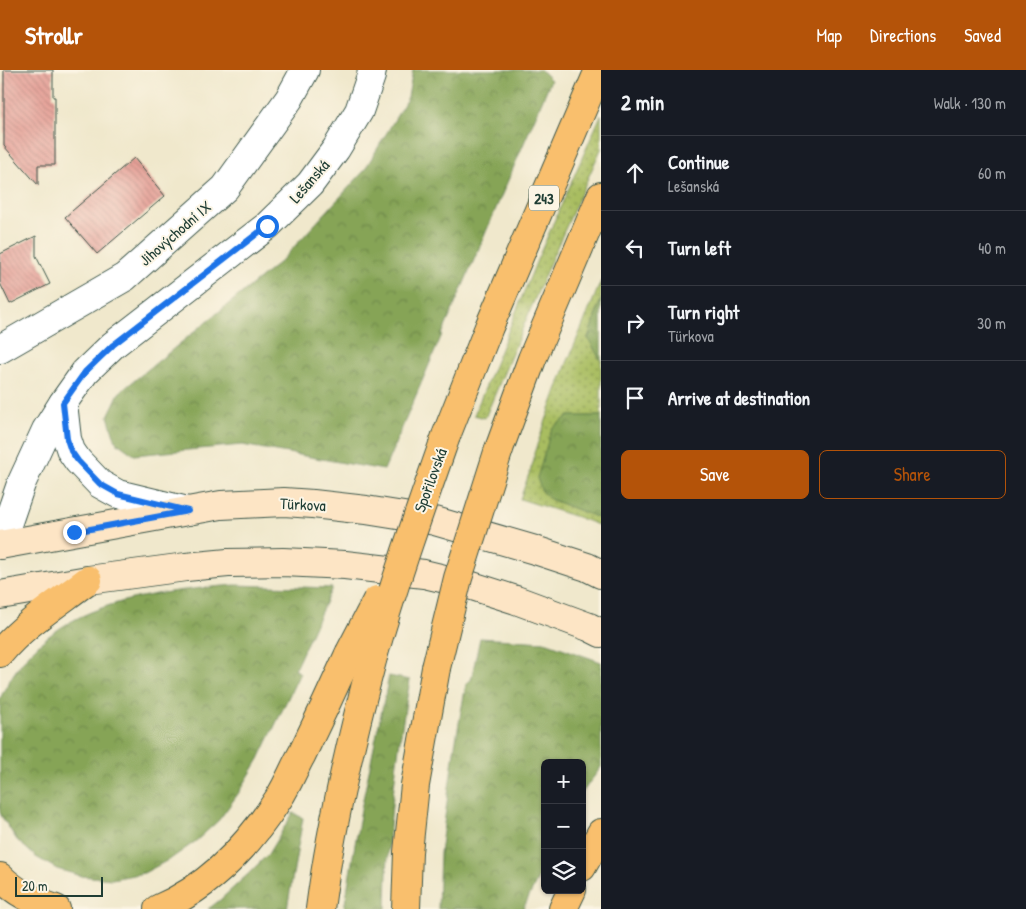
<!DOCTYPE html>
<meta charset="utf-8">
<style>
body{margin:0;font-family:"Patrick Hand",sans-serif;background:#20242c;color:#f1f3f6}
.controls{position:absolute;right:15px;bottom:15px;display:grid;overflow:hidden;border-radius:8px;box-shadow:0 1px 4px #0004}
.controls button{width:45px;height:45px;display:grid;place-items:center;padding:0;border:0;border-bottom:1px solid #363941;background:#171b24;color:#f1f3f6;font:25px sans-serif}
.scale{position:absolute;left:15px;bottom:12px;width:88px;box-sizing:border-box;padding-left:5px;border:2px solid #1f3d34;border-top:0;font-size:14px;line-height:18px;white-space:nowrap;color:#1f3d34;-webkit-text-stroke:4px #fcf5e5;paint-order:stroke}
.stop{position:absolute;width:15px;height:15px;margin:-11px;border:4px solid #1a73e8;border-radius:50%;background:#fff}
.stop.end{background:#1a73e8;border-color:#fff;box-shadow:0 1px 5px #0008}
.list{margin:0;padding:0;list-style:none}
h2{display:flex;justify-content:space-between;align-items:center;height:65px;margin:0;padding:0 20px;font-size:21px}
h2 small{font-size:16px;font-weight:400;color:#9ea1a6}
.list li{display:grid;grid-template-columns:32px 1fr auto;gap:15px;align-items:center;box-sizing:border-box;height:75px;padding:0 20px;border-top:1px solid #363941}
.list b{display:block;font-size:19px;white-space:nowrap}
.list p{margin:0;font-size:16px;white-space:nowrap;color:#9ea1a6}
.list em{font-size:16px;font-style:normal;color:#9ea1a6}
.actions{display:flex;gap:10px;padding:15px 20px}
.actions a{flex:1;padding:11px 0;border:1px solid #b45309;border-radius:8px;text-align:center;font-size:18px;color:#b45309}
.actions .main{background:#b45309;color:#fff}
.icon{flex:none;width:28px;height:28px;fill:none;stroke:currentColor;stroke-width:2;stroke-linecap:round;stroke-linejoin:round}
.map{position:relative;flex:none;width:601px;height:839px;overflow:hidden}
header{display:flex;align-items:center;gap:30px;box-sizing:border-box;height:70px;padding:0 25px;background:#b45309;color:#fff}
header strong{font-size:24px}
nav{display:flex;gap:28px;margin-inline-start:auto;font-size:18px}
main{display:flex}
aside{flex:1;background:#171b24}
.map>svg:first-child{display:block}
.grass{fill:url(#grass-dots);stroke:#647d4a}
.forest{fill:url(#forest-crowns);stroke:#527046}
.building{fill:url(#building-back-hatch)}
.lines{fill:none;stroke-linecap:round;stroke-linejoin:round}
.minor-casing{stroke:#3e574b;stroke-width:30}
.tertiary-casing{stroke:#3e574b;stroke-width:30}
.secondary-casing{stroke:#3e574b;stroke-width:30}
.trunk-casing{stroke:#3e574b;stroke-width:30}
.minor{stroke:#fff;stroke-width:28}
.tertiary{stroke:#fff;stroke-width:28}
.secondary{stroke:#fde5c5;stroke-width:28}
.trunk{stroke:#f9bf6d;stroke-width:28}
.trunk-bridge-casing{stroke:#3e574b;stroke-width:30;stroke-linecap:butt}
.trunk-bridge{stroke:#f9bf6d;stroke-width:28}
.route{stroke:#1a73e8;stroke-width:6}
.labels{text-anchor:middle;dominant-baseline:central;stroke-width:4;stroke-linejoin:round;paint-order:stroke}
.shield{fill:#fcf5e5;stroke:#617469;stroke-width:1}
.shield-label{font-size:15px;font-weight:bold;fill:#1f3d34}
.street-label{font-size:16px;fill:#1f3d34;stroke:#fcf5e5}
</style>
<header>
<strong>Strollr</strong>
<nav><a>Map</a><a>Directions</a><a>Saved</a></nav>
</header>
<main>
<div class="map">
<svg width="601" height="839" viewBox="0 0 601 839">
<defs>
<pattern id="grass-dots" width="8" height="8" patternUnits="userSpaceOnUse" patternTransform="scale(1.25)"><rect width="8" height="8" fill="#a9bd61"/><path d="M2 2h.1M6 6h.1" fill="none" stroke="#899b51" stroke-width="1.8" stroke-linecap="round"/></pattern>
<pattern id="forest-crowns" width="20" height="18" patternUnits="userSpaceOnUse" patternTransform="scale(1.25)"><rect width="20" height="18" fill="#86a457"/><path d="M2 6a3 3 0 1 1 6 0M12 15a3 3 0 1 1 6 0" fill="none" stroke="#6d8749"/></pattern>
<pattern id="building-back-hatch" width="6" height="6" patternUnits="userSpaceOnUse" patternTransform="scale(1.25)"><rect width="6" height="6" fill="#e59d94"/><path d="M-1 5l2 2M0 0l6 6M5-1l2 2" fill="none" stroke="#b9817a"/></pattern>
</defs>
<rect width="100%" height="100%" fill="#fcf5e5"/>
<filter id="ink" filterUnits="userSpaceOnUse"><feTurbulence type="fractalNoise" baseFrequency=".02" numOctaves="2"/><feDisplacementMap in="SourceGraphic" scale="10" xChannelSelector="R" yChannelSelector="G"/><feConvolveMatrix kernelMatrix="1 2 1 2 8 2 1 2 1" color-interpolation-filters="sRGB"/></filter>
<filter id="wash" filterUnits="userSpaceOnUse"><feTurbulence type="fractalNoise" baseFrequency=".0096" numOctaves="4" result="noise"/><feDisplacementMap in="SourceGraphic" scale="20" xChannelSelector="R" yChannelSelector="G"/><feGaussianBlur stdDeviation="1.12" result="paint"/><feColorMatrix in="noise" values="0 0 0 0 0 0 0 0 0 0 0 0 0 0 0 0 0 1.4 0 .05"/><feComposite in="paint" operator="in"/></filter>
<g filter="url(#wash)">
<rect width="100%" height="100%" fill="#f0e8cc"/>
<!-- grass -->
<g class="grass">
<polygon points="601,45 601,79 549,195 485,348 474,345 537,190"/>
<polygon points="601,211 601,229 588,268 601,291 601,346 569,346 550,429 601,449 601,456 577,447 520,429 534,390 534,383 567,293"/>
</g>
<!-- forest -->
<g class="forest">
<polygon points="413,0 541,0 551,10 384,400 242,375 134,385 116,372 108,346 119,323 280,192 364,101 408,27"/>
<polygon points="601,229 601,291 588,268"/>
<polygon points="569,346 601,346 601,449 550,429 542,422 537,408 552,358"/>
<path d="M235,515L332,518L295,599L300,603L259,689L238,724L219,750L196,771L172,788L144,803L112,809L81,806L57,799L36,787L17,770L2,747L0,742V629C43,533 142,523 235,515Z"/>
<polygon points="480,568 545,572 601,592 601,697 582,723 582,693 545,693 545,794 523,839 438,839 440,783 454,681 466,614 471,610"/>
<path d="M389,606L410,610C396,686 387,762 386,839H344L361,739Z"/>
<polygon points="293,743 303,748 287,839 208,839 220,830 247,805 268,784"/>
</g>
<g id="blocks">
<!-- building -->
<g class="building">
<polygon points="4,0 53,0 53,27 55,27 55,95 38,95 38,115 4,76"/>
<polygon points="134,88 165,126 97,184 65,147"/>
<polygon points="36,166 36,186 50,214 10,234 0,213 0,184"/>
</g>
</g>
</g>
<g filter="url(#ink)">
<use href="#blocks" fill-opacity="0" stroke="#3e574b" stroke-width="1"/>
<g class="lines">
<defs>
<polyline id="minor" points="0,279 125,207 225,118 289,29 305,0"/>
<g id="tertiary">
<polyline points="63,333 67,369 71,381 78,391 100,414 118,424 188,441"/>
<polyline points="0,475 21,414 46,360 63,333 85,302 113,275 267,156 310,114 336,79 359,41 371,6 372,0"/>
</g>
<g id="secondary">
<polyline points="0,475 221,435 284,432 313,434 366,440 435,451 535,480 587,497 601,504"/>
<polyline points="0,525 88,510 186,497 228,493 283,492 345,495 424,504 466,514 516,530 589,557 601,563"/>
</g>
<g id="trunk">
<polyline points="446,366 489,257 599,0"/>
<polyline points="499,379 532,289 601,126"/>
<path d="M0,583C24,554 58,533 88,510"/>
<polyline points="582,797 601,763"/>
<path d="M0,807C16,823 35,832 56,839"/>
<path d="M158,839C210,817 249,775 279,728C288,714 294,698 302,684C318,651 334,617 349,584"/>
<path d="M320,839C331,754 351,670 373,587"/>
<polyline points="406,839 408,782 415,715 436,598"/>
<polyline points="563,839 572,820"/>
</g>
</defs>
<!-- minor casing -->
<use href="#minor" class="minor-casing"/>
<!-- tertiary casing -->
<use href="#tertiary" class="tertiary-casing"/>
<!-- secondary casing -->
<use href="#secondary" class="secondary-casing"/>
<!-- trunk casing -->
<use href="#trunk" class="trunk-casing"/>
<!-- minor -->
<use href="#minor" class="minor"/>
<!-- tertiary -->
<use href="#tertiary" class="tertiary"/>
<!-- secondary -->
<use href="#secondary" class="secondary"/>
<!-- trunk -->
<use href="#trunk" class="trunk"/>
<defs>
<g id="trunk-bridge">
<polyline points="349,584 377,530"/>
<path d="M373,587C394,513 420,440 446,366"/>
<polyline points="436,598 458,508 499,379"/>
</g>
</defs>
<!-- trunk-bridge casing -->
<use href="#trunk-bridge" class="trunk-bridge-casing"/>
<!-- trunk-bridge -->
<use href="#trunk-bridge" class="trunk-bridge"/>
</g>
</g>
<g class="lines" filter="url(#ink)">
<!-- route -->
<polyline class="route" points="74,462 188,441 118,424 100,414 78,391 71,381 67,369 63,333 85,302 113,275 267,156"/>
</g>
<g class="labels">
<!-- shield labels -->
<rect class="shield" x="529" y="115.5" width="30" height="25" rx="4"/>
<g class="shield-label">
<text x="544" y="128">243</text>
</g>
<!-- street labels -->
<g class="street-label">
<text transform="translate(309 111) rotate(-49)">Lešanská</text>
<text transform="translate(175 163) rotate(-41)">Jihovýchodní IX</text>
<text transform="translate(430 410) rotate(-70)">Spořilovská</text>
<text transform="translate(303 434) rotate(3)">Türkova</text>
</g>
</g>
</svg>
<div class="controls">
<button>+</button>
<button>−</button>
<button><svg class="icon" aria-label="layers" viewBox="0 0 24 24"><path d="M12 4l9 5-9 5-9-5zM3 14l9 5 9-5"/></svg></button>
</div>
<div class="scale">20 m</div>
<div class="stop" style="left:267px;top:156px"></div>
<div class="stop end" style="left:74px;top:462px"></div>
</div>
<aside>
<h2>2 min<small>Walk · 130 m</small></h2>
<ul class="list">
<li><svg class="icon" aria-label="ahead" viewBox="0 0 24 24"><path d="M12 20V5M6 11l6-6 6 6"/></svg><div><b>Continue</b><p>Lešanská</p></div><em>60 m</em></li>
<li><svg class="icon" aria-label="left" viewBox="0 0 24 24"><path d="M17 20v-9H6M10 6l-5 5 5 5"/></svg><div><b>Turn left</b></div><em>40 m</em></li>
<li><svg class="icon" aria-label="right" viewBox="0 0 24 24"><path d="M7 20v-9h11M14 6l5 5-5 5"/></svg><div><b>Turn right</b><p>Türkova</p></div><em>30 m</em></li>
<li><svg class="icon" aria-label="arrive" viewBox="0 0 24 24"><path d="M6 21V4h12l-3 4 3 4H6"/></svg><div><b>Arrive at destination</b></div></li>
</ul>
<div class="actions"><a class="main">Save</a><a>Share</a></div>
</aside>
</main>
